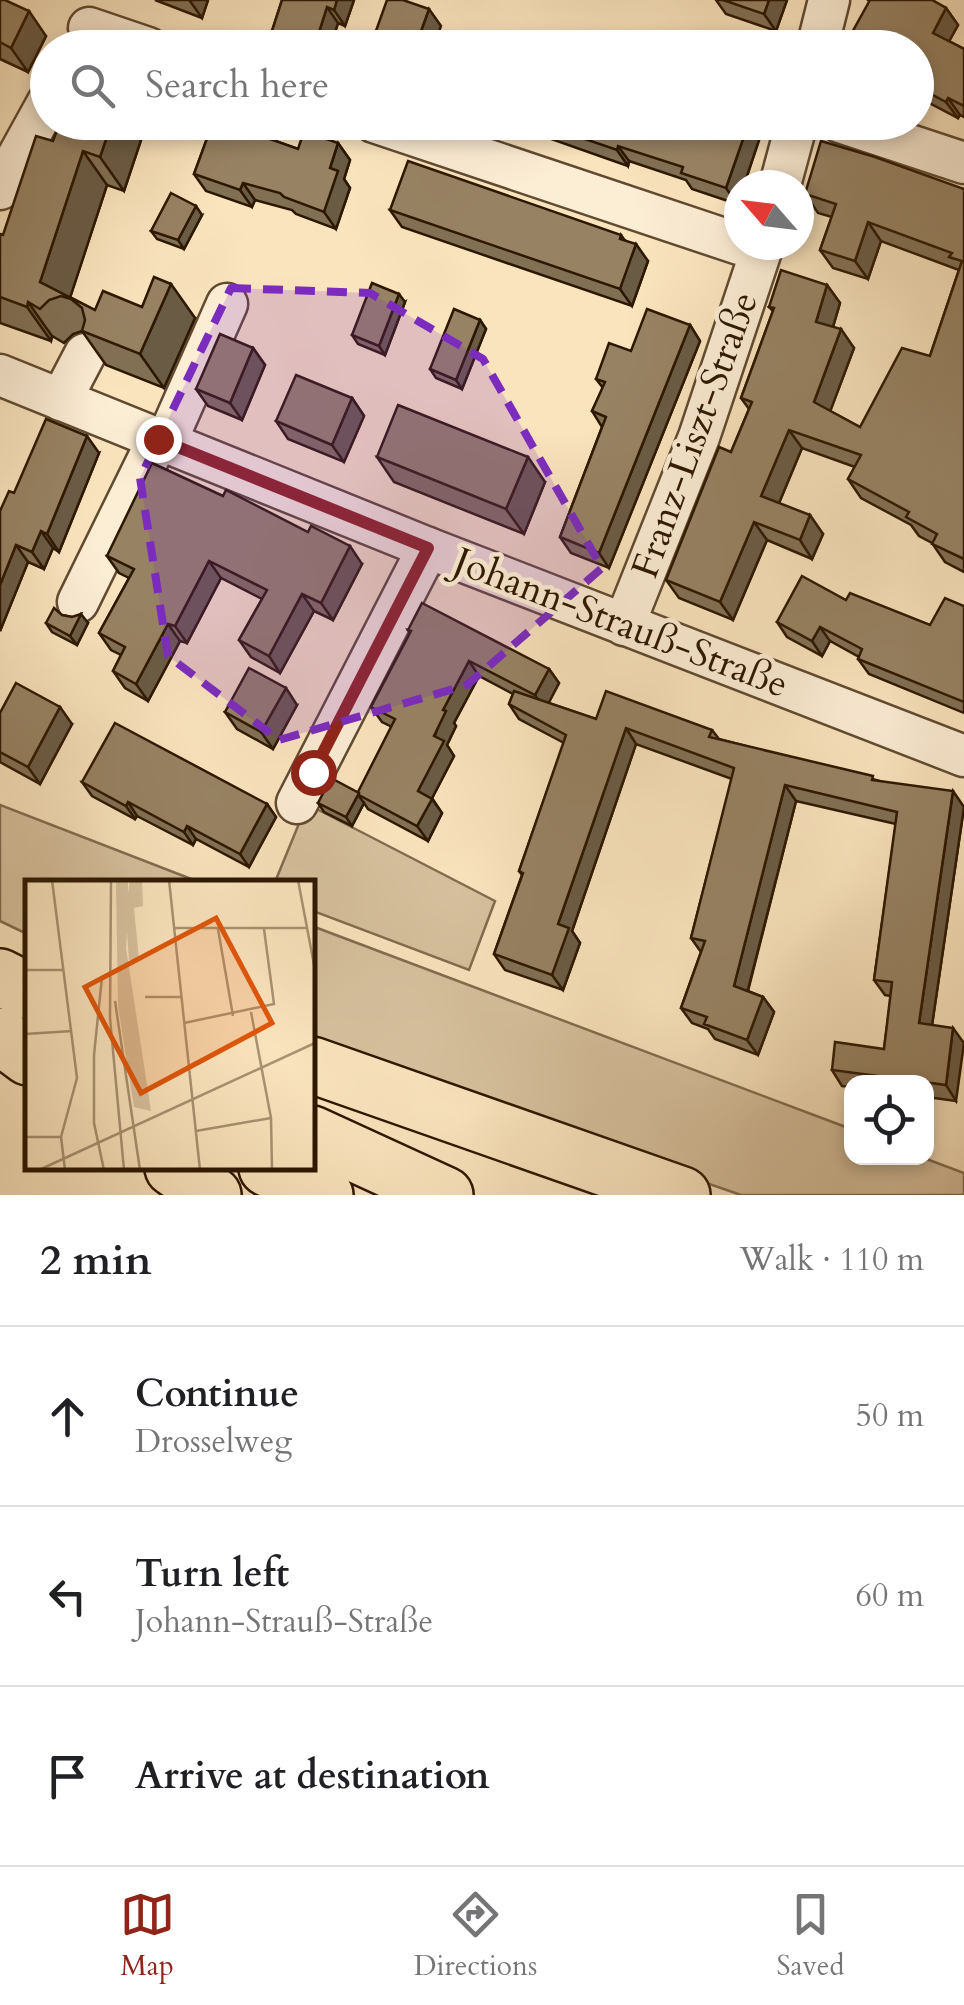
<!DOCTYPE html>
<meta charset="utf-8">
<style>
body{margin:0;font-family:Cardo,serif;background:#f6f6f6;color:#202124}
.controls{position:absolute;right:30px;bottom:30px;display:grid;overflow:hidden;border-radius:20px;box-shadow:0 5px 15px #0003}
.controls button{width:90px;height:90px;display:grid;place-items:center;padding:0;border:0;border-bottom:2px solid #e0e0e0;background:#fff;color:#202124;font:50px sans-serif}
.compass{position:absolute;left:724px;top:170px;width:90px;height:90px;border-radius:50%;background:#fff;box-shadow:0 5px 15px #0003;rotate:298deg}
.stop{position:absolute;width:30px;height:30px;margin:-22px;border:8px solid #8f2418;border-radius:50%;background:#fff}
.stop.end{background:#8f2418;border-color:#fff;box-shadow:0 2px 10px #0008}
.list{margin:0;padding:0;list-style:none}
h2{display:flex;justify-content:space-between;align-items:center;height:130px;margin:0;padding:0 40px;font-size:42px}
h2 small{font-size:32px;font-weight:400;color:#757577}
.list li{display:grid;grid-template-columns:65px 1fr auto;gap:30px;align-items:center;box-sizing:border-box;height:180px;padding:0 40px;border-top:2px solid #e0e0e0}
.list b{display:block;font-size:38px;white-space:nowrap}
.list p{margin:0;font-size:32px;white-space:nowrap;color:#757577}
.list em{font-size:32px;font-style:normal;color:#757577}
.icon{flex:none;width:55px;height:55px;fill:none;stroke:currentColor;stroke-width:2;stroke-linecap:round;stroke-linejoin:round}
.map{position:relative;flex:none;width:964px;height:1195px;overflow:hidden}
.search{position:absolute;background:#fff;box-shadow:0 5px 15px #0003;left:30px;right:30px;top:30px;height:110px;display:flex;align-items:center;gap:25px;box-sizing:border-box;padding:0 35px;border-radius:55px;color:#757577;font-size:38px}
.sheet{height:670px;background:#fff}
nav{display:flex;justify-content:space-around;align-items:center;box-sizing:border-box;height:140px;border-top:2px solid #e0e0e0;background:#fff;font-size:28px;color:#757577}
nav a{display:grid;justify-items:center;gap:5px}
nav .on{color:#8f2418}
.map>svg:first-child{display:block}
.green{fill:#d7c19e;stroke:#826c4f;stroke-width:2.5}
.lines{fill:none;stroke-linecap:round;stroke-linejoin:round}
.minor-casing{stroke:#604a30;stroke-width:45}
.highway-casing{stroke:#2c1700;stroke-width:60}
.minor{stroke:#fcedd5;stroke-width:40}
.highway{stroke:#fae4be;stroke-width:55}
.wall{fill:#827055;stroke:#2c1700;stroke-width:2.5}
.shaded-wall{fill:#6a5b45;stroke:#2c1700;stroke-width:2.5}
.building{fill:#978263;stroke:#2c1700;stroke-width:2.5}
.route{stroke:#8f2418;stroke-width:12}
.marked{fill:#7b2cbf;fill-opacity:0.2;stroke:#7b2cbf;stroke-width:8;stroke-dasharray:20 12;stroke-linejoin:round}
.labels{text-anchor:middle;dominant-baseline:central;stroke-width:9;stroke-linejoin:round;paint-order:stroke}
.street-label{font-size:38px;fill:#2c1700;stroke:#fcedd5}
.inset-road{fill:none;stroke:#a89272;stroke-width:2.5}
.view{fill:#df560b;fill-opacity:0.15;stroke:#df560b;stroke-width:5}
.inset-edge{fill:none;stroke:#2c1700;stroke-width:5}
</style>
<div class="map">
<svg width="964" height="1195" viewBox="0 0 964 1195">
<rect width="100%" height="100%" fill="#fae4be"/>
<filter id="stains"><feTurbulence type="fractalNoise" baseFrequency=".002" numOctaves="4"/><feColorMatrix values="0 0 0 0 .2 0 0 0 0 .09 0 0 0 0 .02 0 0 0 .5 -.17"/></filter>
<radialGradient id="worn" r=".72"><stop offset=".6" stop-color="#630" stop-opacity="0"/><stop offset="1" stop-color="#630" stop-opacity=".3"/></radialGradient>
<!-- green -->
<g class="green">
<polygon points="307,804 495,901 469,970 313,911 312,882 275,882"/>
<polygon points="0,805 199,882 28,882 27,934 0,921"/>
<polygon points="312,926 851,1129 852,1158 924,1158 964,1173 964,1195 741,1195 313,1047"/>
</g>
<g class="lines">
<defs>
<g id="minor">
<polyline points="89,28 148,48"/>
<polyline points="817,48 829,0"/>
<polyline points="374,122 739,244"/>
<polyline points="840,122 964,163"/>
<polyline points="780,185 797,122"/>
<polyline points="0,189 48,102"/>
<polyline points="0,375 428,548 964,756"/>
<polyline points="61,400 85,354"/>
<polyline points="166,442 227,304"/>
<polyline points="78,602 158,439"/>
<polyline points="624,625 699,437 763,245"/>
<polyline points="297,803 428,548"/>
</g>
<g id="highway">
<polyline points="0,977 28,991"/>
<polyline points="0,1036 28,1057"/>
<polyline points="312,1065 682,1195"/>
<polyline points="312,1134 445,1195"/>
<polyline points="173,1168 213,1195"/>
<polyline points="267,1168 325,1195"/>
</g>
</defs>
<!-- minor casing -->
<use href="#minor" class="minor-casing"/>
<!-- highway casing -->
<use href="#highway" class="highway-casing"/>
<!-- minor -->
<use href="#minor" class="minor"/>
<!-- highway -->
<use href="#highway" class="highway"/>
</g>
<!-- wall -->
<g class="wall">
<polygon points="0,0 46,36 28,72 0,59"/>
<polygon points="155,0 208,0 202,18"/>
<polygon points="282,0 354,0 345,26 338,23 330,48 281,48 271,34"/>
<polygon points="716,0 787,0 776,31 726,14"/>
<polygon points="868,0 932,0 946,8 958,25 949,41 964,49 964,117 960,115 958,118 916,96 916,48"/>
<polygon points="147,122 124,191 107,185 70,297 95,310 142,307 195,318 164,388 106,365 82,331 73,334 64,343 52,336 51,341 0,323 0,234 3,235 53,141"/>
<polygon points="168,122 222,122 298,149 338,143 350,160 344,179 350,188 336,229 296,214 292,210 255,200 252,207 206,191 194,174 208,136"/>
<polygon points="503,122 765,122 744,185 739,185 737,204 692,189 686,180 629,161 628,166"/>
<polygon points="964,189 964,572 945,562 932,543 919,536 911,525 861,498 848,479 855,467 802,448 779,503 823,534 812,559 767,540 733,620 679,598 666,580 731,452 749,409 741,398 773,311 769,307 827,285 840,303 833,327 854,348 830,411 860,427 930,356 959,270 881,241 868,279 833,268 820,250 832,217 818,213 805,194"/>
<polygon points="390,210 626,241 648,261 632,306 402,227"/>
<polygon points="202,215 184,249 157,239 151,231"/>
<polygon points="405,302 385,355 358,344 352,335"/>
<polygon points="480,320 486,329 462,389 436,378 430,369"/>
<polygon points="690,325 700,341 609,568 571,553 560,537 602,427 592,411 603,388 596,379 631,351"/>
<polygon points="253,348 265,365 242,420 208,406 196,389"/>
<polygon points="352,398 364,416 344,462 288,439 276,421"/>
<polygon points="99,453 59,552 53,548 44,569 28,562 0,631 14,493"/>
<polygon points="377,457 545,482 524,534 394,482"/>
<polygon points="107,556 362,564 333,620 314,611 280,673 251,657 239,640 262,599 221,578 187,643 180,641 148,701 125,688 113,671 121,655 111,650 99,633 129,578 119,573"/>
<polygon points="846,600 930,625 964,606 964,713 869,674 858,659 859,657 830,641 822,656 787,637 777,622"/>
<polygon points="62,615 72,617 88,623 77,645 52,632 46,623"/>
<polygon points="408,630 549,669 559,683 548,703 596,719 712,730 719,739 876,780 964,807 932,1025 956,1101 926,1097 926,1082 852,1082 852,1087 842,1086 832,1070 884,1049 891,996 885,995 874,980 896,824 796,801 748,991 763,997 774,1012 758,1055 715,1039 708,1029 692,1023 681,1008 701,952 691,938 732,779 636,744 572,931 580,943 563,990 505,970 494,954 522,875 519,871 564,743 519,719 509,704 513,694 479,676 454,723 456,726 447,745 454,756 432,798 442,813 428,841 368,809 364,803 352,826 324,812 318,803 358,793 392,727 382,722 371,707 410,633"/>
<polygon points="297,705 273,749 237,729 225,712"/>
<polygon points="0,713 72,724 40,784 0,762"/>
<polygon points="82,782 267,804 276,817 249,867 196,839 193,845 137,816 135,819 92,796"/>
</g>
<!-- shaded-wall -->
<g class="shaded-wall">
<polygon points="190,0 208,0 202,18 190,1"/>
<polygon points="337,0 354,0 345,26 334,10"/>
<polygon points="769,0 787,0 776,31 764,14"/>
<polygon points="327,7 338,23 330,48 314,48"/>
<polygon points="946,8 958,25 945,49 933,33"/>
<polygon points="429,9 441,26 433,48 415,48"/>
<polygon points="29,11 46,36 28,72 11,48"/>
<polygon points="948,98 960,115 958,118 946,102"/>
<polygon points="112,122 147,122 124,191 100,157"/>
<polygon points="201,122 218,122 211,136"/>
<polygon points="749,122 765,122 744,185 739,185 737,204 726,188"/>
<polygon points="338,143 350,160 344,179 350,188 336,229 324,212 330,168"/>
<polygon points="618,146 629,161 628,166 617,150"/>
<polygon points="83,151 107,185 70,298 40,282"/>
<polygon points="243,183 255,200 252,207 240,190"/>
<polygon points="196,206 202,215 184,249 178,240"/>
<polygon points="868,222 881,241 868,279 855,261"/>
<polygon points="621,235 633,252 636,244 648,261 632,306 620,289 620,239"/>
<polygon points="171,284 195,318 164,388 140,354"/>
<polygon points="827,285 840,303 829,340 816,322"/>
<polygon points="399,294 405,302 385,355 379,346"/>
<polygon points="28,302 52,336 51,341 27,307"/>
<polygon points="480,320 486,329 462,389 456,380"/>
<polygon points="690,325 700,341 609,568 599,553"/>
<polygon points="841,329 854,348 827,420 814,402"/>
<polygon points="253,348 265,365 242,420 230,403"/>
<polygon points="352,398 364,416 344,462 332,445"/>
<polygon points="789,430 802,448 774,515 761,496"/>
<polygon points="87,436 99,453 59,552 47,534"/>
<polygon points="528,457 545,482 524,534 506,509"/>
<polygon points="810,515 823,534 812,559 800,540"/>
<polygon points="754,522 767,540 733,620 720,602"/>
<polygon points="41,531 53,548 44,569 32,552"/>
<polygon points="16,545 28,562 0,631 0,585"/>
<polygon points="350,546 362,564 333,620 321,603"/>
<polygon points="209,561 221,578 187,643 175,626"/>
<polygon points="302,594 314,611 280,673 269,656"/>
<polygon points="81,614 88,623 77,645 70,636"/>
<polygon points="168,624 180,641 148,701 136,684"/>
<polygon points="820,627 830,641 822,656 812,641"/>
<polygon points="469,661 479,676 454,723 456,726 447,745 454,756 428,806 418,791 443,710"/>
<polygon points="549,669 559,683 545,710 535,695"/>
<polygon points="286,688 297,705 273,749 261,732"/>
<polygon points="60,707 72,724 40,784 28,767"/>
<polygon points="626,728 636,744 572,931 580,943 563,990 552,975 558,924"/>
<polygon points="785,785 796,801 745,1001 734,986"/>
<polygon points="953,791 964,807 930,1039 919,1023"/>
<polygon points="358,795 364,803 352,826 346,817"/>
<polygon points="432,799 442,813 428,841 417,826"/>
<polygon points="128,802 137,816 135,819 126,806"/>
<polygon points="267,804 276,817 249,867 240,854"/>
<polygon points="187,826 196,839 193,845 184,832"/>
<polygon points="763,997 774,1012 758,1055 747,1040"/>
<polygon points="953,1028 964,1043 956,1101 946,1085"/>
</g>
<!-- building -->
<g class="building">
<polygon points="0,0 5,0 29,11 11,48 0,42"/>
<polygon points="282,0 337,0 334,10 327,7 314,48 271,34"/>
<polygon points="387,0 403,0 429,9 415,48 389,48 372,42"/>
<polygon points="723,0 769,0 764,14"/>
<polygon points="870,0 932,0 946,8 933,33 964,49 964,106 948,98 946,102 916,86 916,48 844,47"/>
<polygon points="87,41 106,48 85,48"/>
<polygon points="60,122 112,122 100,157 83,151 40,282 95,310 103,291 142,307 154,277 171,284 140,354 82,331 85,320 82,308 71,299 61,296 49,300 40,309 28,302 27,307 0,297 0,234 3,235 36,136 53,141"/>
<polygon points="213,122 222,122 298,149 304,131 338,143 330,168 338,171 324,212 284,197 280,193 243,183 240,190 194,174"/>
<polygon points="535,122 749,122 726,188 681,173 683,167 618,146 617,150"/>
<polygon points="821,141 875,157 964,189 964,559 932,544 937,534 906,517 909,512 848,479 861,455 789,430 761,496 810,515 800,540 754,522 720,602 666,580 719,447 731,452 752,402 741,398 774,308 769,307 781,270 827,285 816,322 841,329 814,402 860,427 902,348 930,356 962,261 949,257 952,253 868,222 855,261 820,250 836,204 805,194"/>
<polygon points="408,161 621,235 620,239 636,244 620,289 390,210"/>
<polygon points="171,193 196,206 178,240 151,231"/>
<polygon points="372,283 399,294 379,346 352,335"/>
<polygon points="454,309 480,320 456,380 430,369"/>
<polygon points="647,309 690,325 599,553 560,537 606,417 592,411 605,382 596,379 609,343 631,351"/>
<polygon points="220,334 253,348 230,403 196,389"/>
<polygon points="296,375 352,398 332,445 276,421"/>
<polygon points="398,405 528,457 506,509 377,457"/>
<polygon points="46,419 87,436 47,534 41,531 32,552 16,545 0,585 0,511 9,491 14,493"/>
<polygon points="152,463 223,496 226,490 308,532 311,526 350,546 321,603 302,594 269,656 239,640 267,590 209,561 175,626 168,624 136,684 113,671 125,647 99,633 134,569 107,556"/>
<polygon points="802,576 846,600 850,593 930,625 945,598 964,606 964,702 858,659 862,649 820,627 812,641 777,622"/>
<polygon points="422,603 549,669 535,695 469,661 443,710 446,711 434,736 444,741 418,791 432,799 417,826 357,794 395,719 371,707 411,631 408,630"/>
<polygon points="54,608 62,615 72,617 81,614 70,636 46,623"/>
<polygon points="249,668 286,688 261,732 225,712"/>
<polygon points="16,683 60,707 28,767 0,752 0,713"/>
<polygon points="514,691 596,719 606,691 712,730 709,737 873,776 872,780 953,791 919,1023 953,1028 946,1085 832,1070 835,1042 884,1049 892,982 874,980 897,812 785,785 734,986 763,997 747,1040 704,1024 707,1017 681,1008 705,941 691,938 734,768 626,728 558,924 569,928 552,975 494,954 523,873 519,871 566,735 509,704"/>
<polygon points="115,723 267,804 240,854 187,826 184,832 128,802 126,806 82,782"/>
<polygon points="331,778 359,793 346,817 318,803"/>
</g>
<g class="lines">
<!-- route -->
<polyline class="route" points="158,439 428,548 313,772"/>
</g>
<!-- marked area -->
<path class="marked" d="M231,288L370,293L483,359L602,568L467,685L279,740L168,656L140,478Z"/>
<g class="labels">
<!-- street labels -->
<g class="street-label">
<text transform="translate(695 435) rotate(-70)">Franz-Liszt-Straße</text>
<text transform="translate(621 623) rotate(21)">Johann-Strauß-Straße</text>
</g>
</g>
<!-- overview -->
<g transform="translate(25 880)">
<rect width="290" height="290" fill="#fae4be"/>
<path d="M91,0H103V13L105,0H117L118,26L109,28L114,80H104L102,52L101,68L126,231L109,227L93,126Z" fill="#d7c19e"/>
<path class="inset-road" d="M27,0L52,198L36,257L40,290M86,0L85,138L99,290M144,0L175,290M273,0L290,90M149,48H282M193,49L208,136M0,90H39M77,97L69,175V243L79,290M120,117H156M90,121L115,290M226,132L246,238L247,290M159,143L249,124L239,49M0,154L47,151M171,251L246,238M0,257H36M14,290L290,163"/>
<path class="view" d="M191,38L247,143L116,213L60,107Z"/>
<rect width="290" height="290" class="inset-edge"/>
</g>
<rect width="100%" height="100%" filter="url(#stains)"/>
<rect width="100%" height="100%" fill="url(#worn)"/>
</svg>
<div class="controls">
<button><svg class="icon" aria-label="locate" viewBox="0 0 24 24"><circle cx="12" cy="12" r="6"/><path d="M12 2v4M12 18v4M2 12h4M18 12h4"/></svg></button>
</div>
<svg class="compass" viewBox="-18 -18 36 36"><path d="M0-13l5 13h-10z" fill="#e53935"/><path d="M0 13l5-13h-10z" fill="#757577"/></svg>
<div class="stop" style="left:313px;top:772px"></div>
<div class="stop end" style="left:158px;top:439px"></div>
<div class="search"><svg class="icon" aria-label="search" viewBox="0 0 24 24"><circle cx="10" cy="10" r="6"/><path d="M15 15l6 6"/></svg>Search here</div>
</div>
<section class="sheet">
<h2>2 min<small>Walk · 110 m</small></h2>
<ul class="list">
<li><svg class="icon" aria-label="ahead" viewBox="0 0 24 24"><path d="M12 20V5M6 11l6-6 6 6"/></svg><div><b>Continue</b><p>Drosselweg</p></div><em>50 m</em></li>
<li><svg class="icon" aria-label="left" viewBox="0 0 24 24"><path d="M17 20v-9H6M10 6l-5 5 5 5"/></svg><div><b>Turn left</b><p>Johann-Strauß-Straße</p></div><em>60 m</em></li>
<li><svg class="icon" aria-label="arrive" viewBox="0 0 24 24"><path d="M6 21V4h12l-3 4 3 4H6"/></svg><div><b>Arrive at destination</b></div></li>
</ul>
</section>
<nav>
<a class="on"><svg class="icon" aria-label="map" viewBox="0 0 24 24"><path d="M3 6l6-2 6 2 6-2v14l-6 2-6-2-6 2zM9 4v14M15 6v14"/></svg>Map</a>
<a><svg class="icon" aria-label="directions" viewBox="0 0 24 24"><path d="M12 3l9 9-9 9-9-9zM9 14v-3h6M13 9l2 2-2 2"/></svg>Directions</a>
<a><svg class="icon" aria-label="saved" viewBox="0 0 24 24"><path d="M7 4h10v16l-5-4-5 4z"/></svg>Saved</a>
</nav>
